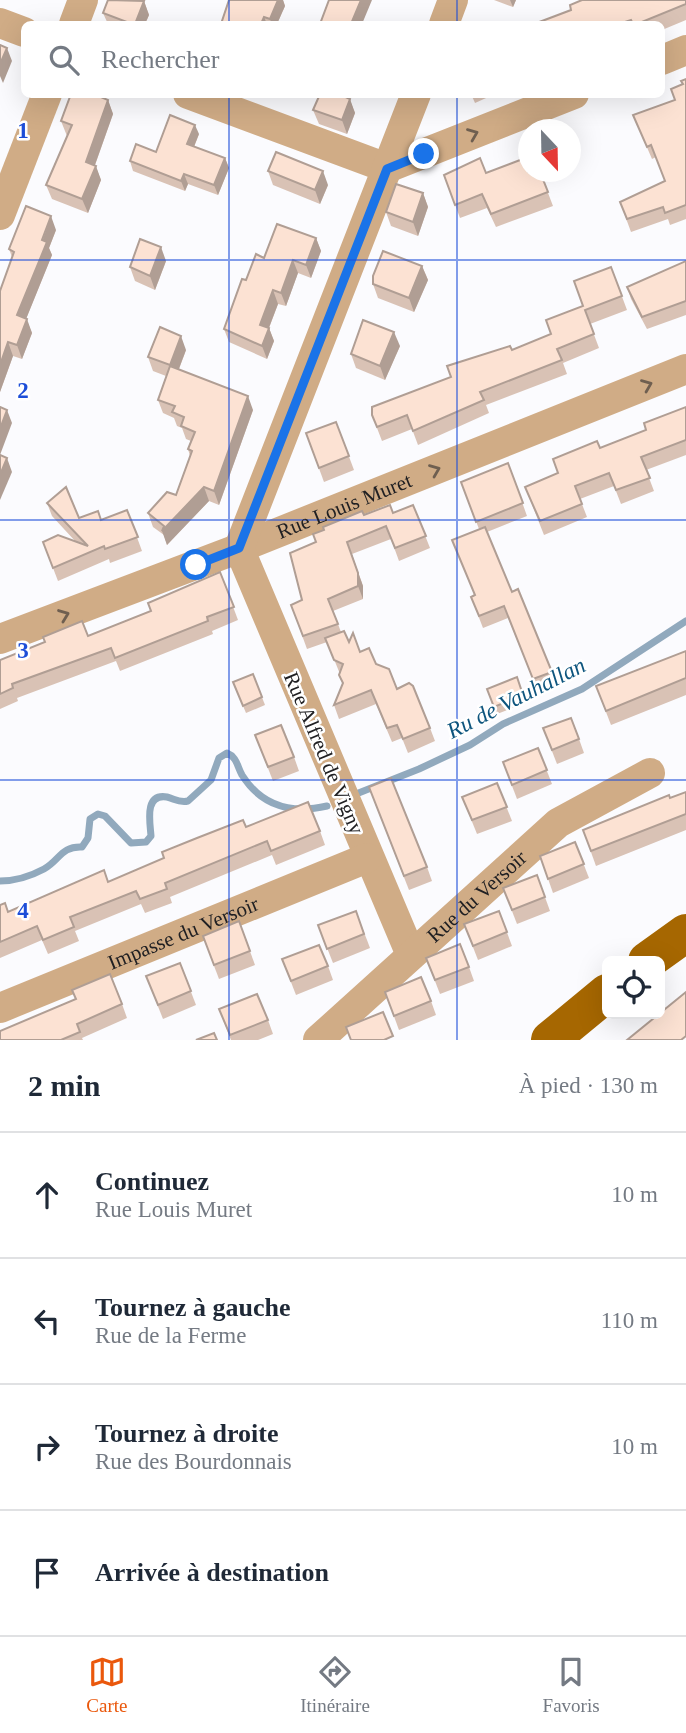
<!DOCTYPE html>
<html lang="fr">
<meta charset="utf-8">
<style>
body{margin:0;font-family:Georgia,serif;background:#f6f6f7;color:#1f2937}
.controls{position:absolute;right:21px;bottom:21px;display:grid;overflow:hidden;border-radius:10px;box-shadow:0 7px 28px #0002}
.controls button{width:63px;height:63px;display:grid;place-items:center;padding:0;border:0;border-bottom:2px solid #e0e1e3;background:#fff;color:#1f2937;font:35px sans-serif}
.compass{position:absolute;left:518px;top:119px;width:63px;height:63px;border-radius:50%;background:#fff;box-shadow:0 7px 28px #0002;rotate:158deg}
.stop{position:absolute;width:21px;height:21px;margin:-16px;border:5px solid #1a73e8;border-radius:50%;background:#fff}
.stop.end{background:#1a73e8;border-color:#fff;box-shadow:0 2px 7px #0008}
.list{margin:0;padding:0;list-style:none}
h2{display:flex;justify-content:space-between;align-items:center;height:91px;margin:0;padding:0 28px;font-size:30px}
h2 small{font-size:23px;font-weight:400;color:#747a83}
.list li{display:grid;grid-template-columns:46px 1fr auto;gap:21px;align-items:center;box-sizing:border-box;height:126px;padding:0 28px;border-top:2px solid #e0e1e3}
.list b{display:block;font-size:26px;white-space:nowrap}
.list p{margin:0;font-size:23px;white-space:nowrap;color:#747a83}
.list em{font-size:23px;font-style:normal;color:#747a83}
.icon{flex:none;width:38px;height:38px;fill:none;stroke:currentColor;stroke-width:2;stroke-linecap:round;stroke-linejoin:round}
.map{position:relative;flex:none;width:686px;height:1040px;overflow:hidden}
.search{position:absolute;background:#fff;box-shadow:0 7px 28px #0002;left:21px;right:21px;top:21px;height:77px;display:flex;align-items:center;gap:18px;box-sizing:border-box;padding:0 24px;border-radius:10px;color:#747a83;font-size:26px}
.sheet{height:595px;background:#fff}
nav{display:flex;justify-content:space-around;align-items:center;box-sizing:border-box;height:98px;border-top:2px solid #e0e1e3;background:#fff;font-size:19px;color:#747a83}
nav a{display:grid;justify-items:center;gap:4px}
nav .on{color:#ea580c}
.map>svg:first-child{display:block}
.lines{fill:none;stroke-linecap:round;stroke-linejoin:round}
.stream{stroke:#91a9bd;stroke-width:7}
.minor{stroke:#d0ac86;stroke-width:30}
.major{stroke:#a66701;stroke-width:38}
.wall{fill:#d9c2b5}
.shaded-wall{fill:#b09e94}
.building{fill:#fce2d3;stroke:#b09e94;stroke-width:2}
.oneway{stroke:#6f5f50}
.route{stroke:#1a73e8;stroke-width:9}
.grid{fill:none;stroke:#1d4ed8;stroke-width:2;stroke-opacity:0.55}
.labels{text-anchor:middle;dominant-baseline:central;stroke-width:5;stroke-linejoin:round;paint-order:stroke}
.street-label{font-size:21px;fill:#202023;stroke:#fff}
.water-label{font-size:23px;font-style:italic;fill:#0e557e;stroke:#fff}
.grid-label{font-size:23px;text-anchor:middle;font-weight:bold;fill:#1d4ed8;stroke:#fff;stroke-width:5;stroke-linejoin:round;paint-order:stroke}
</style>
<div class="map">
<svg width="686" height="1040" viewBox="0 0 686 1040">
<rect width="100%" height="100%" fill="#fbfbfe"/>
<g class="lines">
<!-- stream -->
<g class="stream">
<polyline points="356,794 419,769 470,745 503,724 582,689 686,621"/>
<path d="M0,881C14,881 31,876 44,869C60,860 61,846 82,847L88,838L90,819L98,814L105,816L131,843L146,842L151,836C150,822 144,793 167,797C175,799 179,803 188,801L211,780L219,758L227,753C237,757 237,766 242,775C262,807 293,814 327,806"/>
</g>
<!-- minor -->
<g class="minor">
<polyline points="0,23 24,32"/>
<polyline points="74,24 83,0"/>
<polyline points="444,24 453,0"/>
<polyline points="662,60 686,50"/>
<polyline points="188,94 387,168 574,94"/>
<polyline points="0,215 47,94"/>
<path id="s1" d="M0,639L232,551L686,369"/>
<polyline points="411,955 239,548 416,94"/>
<path id="s2" d="M0,1008L367,858"/>
<path id="s3" d="M318,1040L558,823L650,773"/>
</g>
<!-- major -->
<g class="major">
<polyline points="647,961 686,933"/>
<polyline points="550,1040 607,993"/>
</g>
</g>
<!-- wall -->
<g class="wall">
<polygon points="229,0 283,0 285,6 277,24 221,24"/>
<polygon points="494,0 516,0 513,7"/>
<polygon points="686,0 686,20 662,30 662,24 534,24"/>
<polygon points="144,1 149,15 145,24 108,24 103,13"/>
<polygon points="686,79 686,219 670,225 668,219 631,232 620,202 665,181 656,157 652,159 633,115 675,100"/>
<polygon points="320,94 350,94 349,98 355,113 347,134 319,124 313,110"/>
<polygon points="471,94 495,94 475,103"/>
<polygon points="108,100 113,114 95,165 101,180 88,213 52,199 46,185 67,136 61,121"/>
<polygon points="199,134 194,147 225,158 229,168 218,195 188,184 185,191 133,171 130,161 156,152"/>
<polygon points="268,171 328,185 320,204 273,185"/>
<polygon points="540,172 553,206 496,227 487,208 460,218 444,175"/>
<polygon points="423,193 428,207 418,236 391,226 386,212"/>
<polygon points="56,230 49,248 52,255 26,319 32,333 22,359 13,356 0,392 0,291 12,257 9,249"/>
<polygon points="316,238 321,251 311,278 298,273 286,306 278,304 269,328 274,341 267,359 229,342 224,329 246,280 264,258"/>
<polygon points="166,261 155,290 135,281 130,267"/>
<polygon points="686,261 686,315 647,329 631,299 627,287"/>
<polygon points="422,266 428,280 414,312 378,298 373,284"/>
<polygon points="611,267 627,310 590,324 599,348 563,363 567,374 486,405 489,413 418,445 412,429 382,441 372,415 451,377 512,350 551,334 583,306"/>
<polygon points="400,346 385,380 356,368 351,354"/>
<polygon points="186,350 179,369 253,410 219,505 209,501 167,545 164,535 153,527 148,513 176,495 190,456 188,449 191,441 186,439 182,428 177,426 174,418 163,413 158,400 166,376 153,371 148,357"/>
<polygon points="686,407 686,455 646,470 654,491 621,504 614,486 580,499 587,517 544,535 525,487 558,473 600,448 646,430"/>
<polygon points="336,422 354,470 324,482 306,433"/>
<polygon points="508,463 527,516 487,532 512,592 552,672 556,684 538,691 508,618 483,628 471,597 475,595 452,540 479,529 461,482"/>
<polygon points="47,503 79,518 101,520 127,510 142,551 110,563 109,559 58,581 43,542 76,542 52,516"/>
<polygon points="413,505 430,548 399,561 391,539 352,554 363,586 363,599 333,611 341,632 349,642 376,664 430,728 435,741 408,753 402,738 392,742 376,704 339,719 334,705 343,685 340,674 327,642 307,649 291,605 302,600 316,542 364,515 393,513"/>
<polygon points="220,572 238,620 212,631 213,634 120,671 116,661 17,698 18,701 0,709 0,660 88,636 151,611"/>
<polygon points="686,651 686,695 611,725 596,686"/>
<polygon points="253,674 265,705 246,713 233,682"/>
<polygon points="517,677 525,703 497,714 487,689"/>
<polygon points="543,728 579,739 584,753 557,764"/>
<polygon points="255,735 294,757 299,771 273,781"/>
<polygon points="538,748 552,784 517,799 503,762"/>
<polygon points="497,783 512,821 477,834 462,797"/>
<polygon points="686,792 686,830 596,866 583,830"/>
<polygon points="374,801 427,867 432,881 409,890"/>
<polygon points="246,827 320,831 325,845 276,865 272,855 170,897 172,903 145,913 141,904 75,931 79,941 48,954 42,940 0,958 0,905 8,912 108,882"/>
<polygon points="575,842 589,878 553,893 540,856"/>
<polygon points="537,875 550,911 517,924 503,888"/>
<polygon points="356,911 370,948 333,963 318,925"/>
<polygon points="499,911 512,946 478,960 464,924"/>
<polygon points="239,921 255,965 219,979 208,950"/>
<polygon points="426,958 469,967 474,981 440,994"/>
<polygon points="282,959 328,966 333,980 296,995"/>
<polygon points="180,963 196,1005 163,1019 146,976"/>
<polygon points="385,992 431,1001 436,1015 399,1030"/>
<polygon points="122,1004 127,1018 82,1038 83,1040 0,1040"/>
<polygon points="219,1009 268,1020 273,1034 258,1040 231,1040"/>
</g>
<!-- shaded-wall -->
<g class="shaded-wall">
<polygon points="278,0 283,0 285,6 277,24 272,24 270,19"/>
<polygon points="361,0 372,0 362,24 351,24"/>
<polygon points="510,0 516,0 513,7"/>
<polygon points="144,1 149,15 145,24 135,24"/>
<polygon points="264,17 267,24 261,24"/>
<polygon points="7,48 12,61 3,83 0,76 0,64"/>
<polygon points="339,94 350,94 344,109"/>
<polygon points="350,99 355,113 347,134 342,120"/>
<polygon points="108,100 113,114 91,176 86,162"/>
<polygon points="195,125 199,134 191,154 187,144"/>
<polygon points="225,158 229,168 218,195 214,185"/>
<polygon points="96,166 101,180 88,213 82,199"/>
<polygon points="323,171 328,185 320,204 315,190"/>
<polygon points="184,174 188,184 185,191 181,181"/>
<polygon points="423,193 428,207 418,236 413,222"/>
<polygon points="51,216 56,230 49,248 52,255 22,329 17,315"/>
<polygon points="316,238 321,251 311,278 306,265"/>
<polygon points="161,247 166,261 155,290 150,276"/>
<polygon points="293,260 298,273 286,306 281,293"/>
<polygon points="422,266 428,280 414,312 409,298"/>
<polygon points="273,290 278,304 265,338 260,325"/>
<polygon points="27,319 32,333 22,359 17,345"/>
<polygon points="269,328 274,341 267,359 262,346"/>
<polygon points="394,332 400,346 385,380 380,366"/>
<polygon points="181,336 186,350 175,379 170,365"/>
<polygon points="8,342 13,356 0,392 0,365"/>
<polygon points="248,396 253,410 219,505 214,491"/>
<polygon points="7,410 12,423 0,455 0,429"/>
<polygon points="7,458 12,472 0,500 0,475"/>
<polygon points="204,487 209,501 167,545 162,531"/>
<polygon points="347,542 363,586 363,599 358,586"/>
</g>
<!-- building -->
<g class="building">
<polygon points="108,0 144,1 135,24 132,24 103,13"/>
<polygon points="229,0 278,0 270,19 264,17 261,24 221,24"/>
<polygon points="329,0 361,0 351,24 320,24"/>
<polygon points="582,0 686,0 686,4 637,24 633,24 631,20 619,24 534,24 571,10 570,5"/>
<polygon points="0,45 7,48 0,64"/>
<polygon points="686,79 686,205 665,213 663,207 627,219 620,202 665,181 651,145 647,147 633,115 675,100 671,89 683,84 681,81"/>
<polygon points="71,94 94,94 108,100 86,162 96,166 82,199 46,185 72,125 61,121"/>
<polygon points="320,94 339,94 350,99 342,120 313,110"/>
<polygon points="170,115 195,125 187,144 225,158 214,185 184,174 181,181 130,161 136,144 156,152"/>
<polygon points="276,152 323,171 315,190 268,171"/>
<polygon points="528,157 528,172 540,172 548,192 491,214 482,194 455,205 444,175 480,158 486,173"/>
<polygon points="396,184 423,193 413,222 386,212"/>
<polygon points="26,206 51,216 42,240 47,242 17,315 27,319 17,345 8,342 0,365 0,291 14,252 9,249"/>
<polygon points="277,224 316,238 306,265 293,260 281,293 273,290 260,325 269,328 262,346 224,329 242,279 246,280 256,254 264,258"/>
<polygon points="140,239 161,247 150,276 130,267"/>
<polygon points="383,251 422,266 409,298 373,284 373,276"/>
<polygon points="686,261 686,301 642,317 627,287"/>
<polygon points="611,267 622,296 585,310 594,334 557,349 562,360 480,392 484,400 413,431 407,415 377,427 372,415 372,407 451,377 447,366 510,346 512,350 551,334 546,320 583,306 574,281"/>
<polygon points="363,320 394,332 380,366 351,354"/>
<polygon points="160,327 181,336 170,365 148,357"/>
<polygon points="170,366 248,396 214,491 204,487 162,531 164,526 148,513 167,492 176,495 192,451 188,449 195,432 181,426 184,417 172,412 175,406 158,400"/>
<polygon points="0,407 7,410 0,429"/>
<polygon points="686,407 686,440 641,457 650,478 616,490 609,473 575,486 582,504 540,521 525,487 558,473 553,459 597,441 600,448 646,430 644,423"/>
<polygon points="336,422 349,456 319,468 306,433"/>
<polygon points="0,455 7,458 0,475"/>
<polygon points="508,463 523,503 476,522 461,482"/>
<polygon points="66,487 79,518 98,511 101,520 127,510 138,537 105,549 104,546 53,568 43,542 58,535 88,546 47,503"/>
<polygon points="390,505 393,513 413,505 426,536 395,548 386,526 347,542 358,573 358,586 328,599 338,624 303,636 291,605 302,600 290,553 316,542 313,534 324,530 323,527 362,511 364,515"/>
<polygon points="485,527 512,592 518,589 552,672 533,679 504,606 479,616 471,597 475,595 452,540"/>
<polygon points="220,572 234,607 207,617 208,621 115,658 111,648 12,684 13,688 0,694 0,660 45,642 43,637 82,621 88,636 151,611 148,603"/>
<polygon points="344,631 349,642 353,633 360,652 369,648 376,664 389,669 397,689 409,683 413,686 430,728 403,739 397,725 387,728 371,690 334,705 343,683 339,675 343,664 334,660 325,638"/>
<polygon points="686,651 686,678 606,711 596,686"/>
<polygon points="253,674 262,697 243,706 233,682"/>
<polygon points="517,677 523,695 494,707 487,689"/>
<polygon points="571,718 579,739 552,750 543,728"/>
<polygon points="281,725 294,757 268,767 255,735"/>
<polygon points="538,748 547,770 512,785 503,762"/>
<polygon points="391,778 427,867 404,876 369,787"/>
<polygon points="497,783 507,807 472,820 462,797"/>
<polygon points="686,792 686,814 591,851 583,830 669,795 670,798"/>
<polygon points="308,802 320,831 271,851 267,841 165,883 167,889 140,899 136,891 70,917 74,927 43,940 37,926 0,942 0,905 5,903 8,912 104,870 108,882 164,858 162,852 197,838 243,820 246,827"/>
<polygon points="575,842 584,864 548,879 540,856"/>
<polygon points="537,875 545,897 512,910 503,888"/>
<polygon points="356,911 364,934 327,949 318,925"/>
<polygon points="499,911 507,932 473,946 464,924"/>
<polygon points="239,921 250,951 214,965 203,936"/>
<polygon points="460,944 469,967 435,980 426,958"/>
<polygon points="319,945 328,966 291,981 282,959"/>
<polygon points="180,963 191,991 158,1005 146,976"/>
<polygon points="110,974 122,1004 77,1024 80,1032 61,1040 0,1040 0,1031 76,999 72,990"/>
<polygon points="421,977 431,1001 394,1016 385,992"/>
<polygon points="686,992 686,1036 681,1040 627,1040"/>
<polygon points="257,994 268,1020 230,1035 219,1009"/>
<polygon points="383,1012 393,1036 384,1040 351,1040 346,1027"/>
<polygon points="214,1033 217,1040 196,1040"/>
</g>
<!-- one-way arrows -->
<defs><path id="oneway-chevron" d="M-2-3.5L2.5 0L-2 3.5" fill="none" stroke-width="1.6" stroke-linecap="round" stroke-linejoin="round" transform="scale(1.75)"/></defs>
<g class="oneway">
<use href="#oneway-chevron" transform="translate(473 134) rotate(-22)"/>
<use href="#oneway-chevron" transform="translate(647 385) rotate(-22)"/>
<use href="#oneway-chevron" transform="translate(435 470) rotate(-22)"/>
<use href="#oneway-chevron" transform="translate(64 615) rotate(-21)"/>
</g>
<g class="lines">
<!-- route -->
<polyline class="route" points="196,565 239,548 387,169 424,154"/>
</g>
<!-- grid -->
<path class="grid" d="M229,0V24M457,0V24M229,94V1040M457,94V1040M0,260H686M0,520H686M0,780H686"/>
<g class="labels">
<!-- street labels -->
<g class="street-label">
<text stroke="none"><textPath href="#s1" startOffset="369">Rue Louis Muret</textPath></text>
<text transform="translate(324 753) rotate(67)">Rue Alfred de Vigny</text>
<text stroke="none"><textPath href="#s3" startOffset="214">Rue du Versoir</textPath></text>
<text stroke="none"><textPath href="#s2" startOffset="198">Impasse du Versoir</textPath></text>
</g>
<!-- water labels -->
<g class="water-label">
<text transform="translate(516 698) rotate(-27)">Ru de Vauhallan</text>
</g>
</g>
<g class="grid-label">
<text x="23" y="138">1</text>
<text x="23" y="398">2</text>
<text x="23" y="658">3</text>
<text x="23" y="918">4</text>
</g>
</svg>
<div class="controls">
<button><svg class="icon" aria-label="locate" viewBox="0 0 24 24"><circle cx="12" cy="12" r="6"/><path d="M12 2v4M12 18v4M2 12h4M18 12h4"/></svg></button>
</div>
<svg class="compass" viewBox="-18 -18 36 36"><path d="M0-13l5 13h-10z" fill="#e53935"/><path d="M0 13l5-13h-10z" fill="#747a83"/></svg>
<div class="stop" style="left:196px;top:565px"></div>
<div class="stop end" style="left:424px;top:154px"></div>
<div class="search"><svg class="icon" aria-label="search" viewBox="0 0 24 24"><circle cx="10" cy="10" r="6"/><path d="M15 15l6 6"/></svg>Rechercher</div>
</div>
<section class="sheet">
<h2>2 min<small>À pied · 130 m</small></h2>
<ul class="list">
<li><svg class="icon" aria-label="ahead" viewBox="0 0 24 24"><path d="M12 20V5M6 11l6-6 6 6"/></svg><div><b>Continuez</b><p>Rue Louis Muret</p></div><em>10 m</em></li>
<li><svg class="icon" aria-label="left" viewBox="0 0 24 24"><path d="M17 20v-9H6M10 6l-5 5 5 5"/></svg><div><b>Tournez à gauche</b><p>Rue de la Ferme</p></div><em>110 m</em></li>
<li><svg class="icon" aria-label="right" viewBox="0 0 24 24"><path d="M7 20v-9h11M14 6l5 5-5 5"/></svg><div><b>Tournez à droite</b><p>Rue des Bourdonnais</p></div><em>10 m</em></li>
<li><svg class="icon" aria-label="arrive" viewBox="0 0 24 24"><path d="M6 21V4h12l-3 4 3 4H6"/></svg><div><b>Arrivée à destination</b></div></li>
</ul>
</section>
<nav>
<a class="on"><svg class="icon" aria-label="map" viewBox="0 0 24 24"><path d="M3 6l6-2 6 2 6-2v14l-6 2-6-2-6 2zM9 4v14M15 6v14"/></svg>Carte</a>
<a><svg class="icon" aria-label="directions" viewBox="0 0 24 24"><path d="M12 3l9 9-9 9-9-9zM9 14v-3h6M13 9l2 2-2 2"/></svg>Itinéraire</a>
<a><svg class="icon" aria-label="saved" viewBox="0 0 24 24"><path d="M7 4h10v16l-5-4-5 4z"/></svg>Favoris</a>
</nav>
